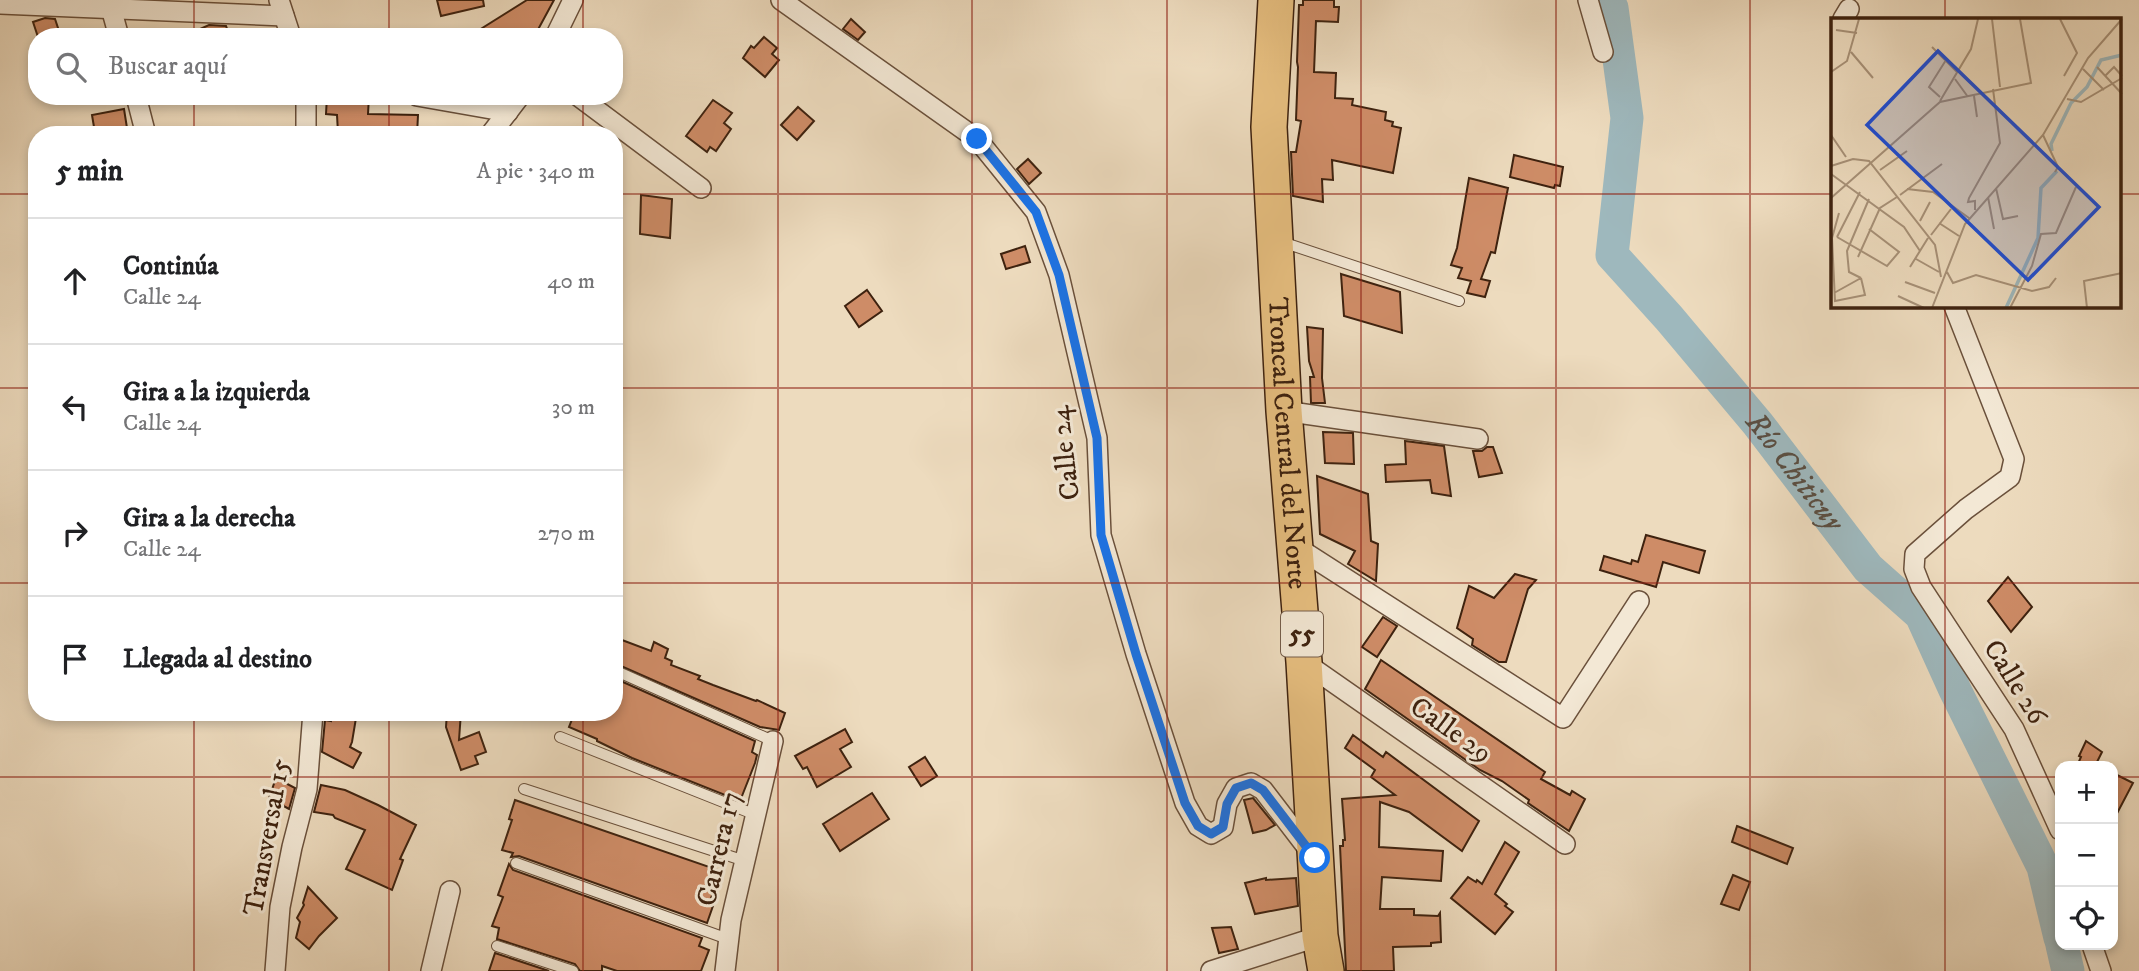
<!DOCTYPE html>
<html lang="es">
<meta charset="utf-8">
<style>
body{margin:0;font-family:"IM FELL DW Pica",serif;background:#f2f2f2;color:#202124}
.controls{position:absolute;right:21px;bottom:21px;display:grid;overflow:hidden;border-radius:14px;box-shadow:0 4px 10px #0003}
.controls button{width:63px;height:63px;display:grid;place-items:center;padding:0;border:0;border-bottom:2px solid #e0e0e0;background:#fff;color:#202124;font:35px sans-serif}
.stop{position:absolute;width:21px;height:21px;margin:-16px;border:5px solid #1a73e8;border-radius:50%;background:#fff}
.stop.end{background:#1a73e8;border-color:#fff;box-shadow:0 2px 7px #0008}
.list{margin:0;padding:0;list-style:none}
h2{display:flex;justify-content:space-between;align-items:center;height:91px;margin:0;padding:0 28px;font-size:30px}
h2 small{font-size:23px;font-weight:400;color:#757577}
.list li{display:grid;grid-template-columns:46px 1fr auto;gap:21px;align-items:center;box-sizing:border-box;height:126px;padding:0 28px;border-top:2px solid #e0e0e0}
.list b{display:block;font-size:26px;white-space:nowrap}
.list p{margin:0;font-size:23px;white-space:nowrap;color:#757577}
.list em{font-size:23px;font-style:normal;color:#757577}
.icon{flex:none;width:38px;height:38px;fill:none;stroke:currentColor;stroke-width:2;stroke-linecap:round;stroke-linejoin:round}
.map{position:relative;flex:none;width:2139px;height:971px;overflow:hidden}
.search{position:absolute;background:#fff;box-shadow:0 4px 10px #0003;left:28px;top:28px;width:595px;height:77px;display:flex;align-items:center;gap:18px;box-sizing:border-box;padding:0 24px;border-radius:28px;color:#757577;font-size:26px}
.panel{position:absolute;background:#fff;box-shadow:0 4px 10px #0003;left:28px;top:126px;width:595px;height:595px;border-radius:28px}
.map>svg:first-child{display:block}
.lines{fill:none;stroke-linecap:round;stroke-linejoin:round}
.river{stroke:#9eb8bd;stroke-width:33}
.building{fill:#ce8c67;stroke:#3e220f;stroke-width:2}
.lane-casing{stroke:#6a503b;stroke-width:12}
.street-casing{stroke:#6a503b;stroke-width:22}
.highway-casing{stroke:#3e220f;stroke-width:38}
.lane{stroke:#f3e8d5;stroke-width:10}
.street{stroke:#f3e8d5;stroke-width:19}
.highway{stroke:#e6be7f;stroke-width:35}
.route{stroke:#1a73e8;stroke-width:9}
.grid{fill:none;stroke:#8f2418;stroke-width:2;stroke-opacity:0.55}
.labels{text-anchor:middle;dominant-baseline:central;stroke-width:6;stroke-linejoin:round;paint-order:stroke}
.shield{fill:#f3e8d5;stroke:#745d4a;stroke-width:2}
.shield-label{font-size:26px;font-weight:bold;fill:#3e220f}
.street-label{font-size:28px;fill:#3e220f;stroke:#f3e8d5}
.water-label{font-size:30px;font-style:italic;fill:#5b4f43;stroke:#f3e8d5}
.inset-river{fill:none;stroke:#9eb8bd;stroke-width:3.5}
.inset-road{fill:none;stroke:#a79178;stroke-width:2}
.view{fill:#1d4ed8;fill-opacity:0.15;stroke:#1d4ed8;stroke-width:3.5}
.inset-edge{fill:none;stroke:#3e220f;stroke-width:3.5}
</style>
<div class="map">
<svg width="2139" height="971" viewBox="0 0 2139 971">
<rect width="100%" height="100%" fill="#eddbbe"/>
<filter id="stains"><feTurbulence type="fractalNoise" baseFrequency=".00286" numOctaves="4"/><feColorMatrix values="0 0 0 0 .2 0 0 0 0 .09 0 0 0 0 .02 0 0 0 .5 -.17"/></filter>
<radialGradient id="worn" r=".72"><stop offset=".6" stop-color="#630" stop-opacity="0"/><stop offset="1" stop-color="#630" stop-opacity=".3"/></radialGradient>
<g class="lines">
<!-- river -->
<g class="river">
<path id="s1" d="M1601,0L1612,8L1627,118L1612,255L1669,318L1758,424L1868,568L1921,615L1955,690L2043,867L2060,938"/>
<polyline points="2062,945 2068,971"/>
</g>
</g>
<!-- building -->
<g class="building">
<polygon points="437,0 483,0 484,6 441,16"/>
<polygon points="527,0 554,0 534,37 468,37"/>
<polygon points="1303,0 1334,0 1334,7 1339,7 1338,22 1316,21 1314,72 1336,73 1335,98 1353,99 1352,105 1386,112 1385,120 1393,122 1392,126 1401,128 1393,173 1332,160 1333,180 1322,179 1323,202 1293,196 1291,152 1296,152 1301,121 1296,120 1298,67 1297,62 1299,5 1303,5"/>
<polygon points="45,18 55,19 61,37 38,37 33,22"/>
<polygon points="851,19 865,32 858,40 843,29"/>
<polygon points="209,25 226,26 230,37 182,37"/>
<polygon points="764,37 777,48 772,54 779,60 765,77 743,58 751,46 754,48"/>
<polygon points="327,96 369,96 368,114 418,115 417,135 338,133 337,115 326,114"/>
<polygon points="713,100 732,113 724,123 731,129 716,151 710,147 707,152 686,136"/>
<polygon points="798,107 814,121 797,140 781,125"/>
<polygon points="124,109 127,128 95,133 92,115"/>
<polygon points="1514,155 1563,167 1560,186 1555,185 1554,188 1510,177"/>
<polygon points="1028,159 1041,173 1029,184 1017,169"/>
<polygon points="1469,178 1508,188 1495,253 1491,252 1481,279 1490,281 1485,297 1467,293 1471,281 1458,278 1462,268 1451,265 1457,248"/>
<polygon points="641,195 672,199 670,238 640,234"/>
<polygon points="1025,246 1030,262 1006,269 1001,254"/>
<polygon points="1341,274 1400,292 1402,333 1344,316"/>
<polygon points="867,290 882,311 859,327 845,306"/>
<polygon points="1307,327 1323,329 1322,378 1325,403 1311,403 1310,377 1314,377 1309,361"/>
<polygon points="1323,432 1353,433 1354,464 1325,463"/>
<polygon points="1405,441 1444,446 1451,496 1432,493 1430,480 1386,482 1385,465 1406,464"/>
<polygon points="1487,447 1493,447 1502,473 1479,477 1473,451 1482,451"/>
<polygon points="1317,476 1368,494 1371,541 1378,544 1376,581 1348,564 1355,551 1320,534"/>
<polygon points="1646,535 1705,551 1699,573 1663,562 1656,587 1600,570 1604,556 1631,564 1632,560 1638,562"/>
<polygon points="1515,574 1536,580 1528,589 1506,662 1499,662 1472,645 1473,639 1457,628 1469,586 1494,598"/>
<polygon points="2008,577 2032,607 2011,632 1988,601"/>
<polygon points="1383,617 1397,626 1377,657 1362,647"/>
<polygon points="614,637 651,651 654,642 668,649 665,658 672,661 671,665 700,676 698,679 713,685 756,701 757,700 785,713 779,730 760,727 614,663"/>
<polygon points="1381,660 1545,772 1541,779 1570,795 1572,791 1585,799 1569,831 1528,803 1529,800 1502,781 1480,770 1365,689"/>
<polygon points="614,678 755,741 752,752 757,755 755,763 740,801 632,758 597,741 597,739 569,727 575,712 600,712 605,714 606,712 614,712"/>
<polygon points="332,712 357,712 352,742 350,747 361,753 353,768 322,752 325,720 331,721"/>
<polygon points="447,712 461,712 459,740 479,732 486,752 475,756 478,764 461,770 446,727"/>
<polygon points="845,729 852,742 840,749 851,767 817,787 807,767 803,769 795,756"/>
<polygon points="1353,735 1383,757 1386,752 1479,821 1462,851 1409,812 1380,802 1379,847 1443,851 1441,881 1382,877 1380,909 1414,909 1414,915 1438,916 1440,913 1441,942 1431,943 1431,946 1393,947 1394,971 1346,971 1340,846 1343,846 1343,840 1345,840 1342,799 1395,795 1371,777 1375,770 1345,748"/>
<polygon points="2086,741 2102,752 2095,766 2077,766 2081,757 2079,756"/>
<polygon points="925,757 937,776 921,786 909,767"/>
<polygon points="2113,773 2133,783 2113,821"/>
<polygon points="276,778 295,788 289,809 269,798"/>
<polygon points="321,785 345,790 378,805 416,825 400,859 403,860 392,890 346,869 365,830 335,818 333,815 314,812"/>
<polygon points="872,793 889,819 840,851 823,824"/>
<polygon points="1253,798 1275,825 1266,830 1253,833 1244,800"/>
<polygon points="515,800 721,871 710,901 714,903 707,923 519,856 511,857 513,853 502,850 512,820 509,819"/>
<polygon points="1737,826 1793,848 1787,864 1732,842"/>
<polygon points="1505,842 1519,852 1495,894 1507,904 1505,906 1513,912 1495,934 1451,898 1468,877 1476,882 1477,880 1482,884"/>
<polygon points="509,864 513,870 702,938 699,946 709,950 701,971 617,971 602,966 602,971 580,971 575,964 497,939 499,928 492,926 503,897 498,895"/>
<polygon points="1733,875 1750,882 1739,910 1721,904"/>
<polygon points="1266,878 1266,880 1296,878 1298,906 1255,914 1245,883"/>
<polygon points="308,887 337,918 319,936 309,949 296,938 300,922 297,918 304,905 303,903"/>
<polygon points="1231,927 1238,949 1219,953 1212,928"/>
<polygon points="495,953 549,971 489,971"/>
</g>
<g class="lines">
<defs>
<g id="lane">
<polyline points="1282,242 1459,301"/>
<polyline points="614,670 773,741"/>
<polyline points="560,737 756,815"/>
<polyline points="524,789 745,861"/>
<polyline points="516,863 728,939"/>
<polyline points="497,946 573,971"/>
</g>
<g id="street">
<polyline points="279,0 291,37"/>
<polyline points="781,0 977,139 1036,212 1059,275 1097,438 1101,535 1136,654 1185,803 1198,826 1211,834 1223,827 1227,804 1236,788 1251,783 1263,790 1312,854"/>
<polyline points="1588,0 1603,52"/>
<polyline points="0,4 284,16"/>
<polyline points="111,8 119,37"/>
<polyline points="1843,19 1849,9"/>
<polyline points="555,37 573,0"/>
<polyline points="136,96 146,135"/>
<polyline points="306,96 306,135"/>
<polyline points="417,96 508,112"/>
<polyline points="578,96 701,188"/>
<polyline points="490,135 520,96"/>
<polyline points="1954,306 2014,459 2010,477 1966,509 1915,554 1914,569 1921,587 2014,729 2060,830"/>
<polyline points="1284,411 1478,439"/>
<polyline points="1295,546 1563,718 1639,601"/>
<polyline points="1304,662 1565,844"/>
<polyline points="2092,945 2101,971"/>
<polyline points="275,971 280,907 292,847 307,789 313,712"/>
<polyline points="431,971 450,891"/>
<polyline points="725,971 731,920 773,741"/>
<polyline points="1211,971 1320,936"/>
</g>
<g id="highway">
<path id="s2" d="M1276,0L1269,127L1284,411L1304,662L1320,936L1326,971"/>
</g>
</defs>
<!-- lane casing -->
<use href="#lane" class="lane-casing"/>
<!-- street casing -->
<use href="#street" class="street-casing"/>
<!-- highway casing -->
<use href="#highway" class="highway-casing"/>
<!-- lane -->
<use href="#lane" class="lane"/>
<!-- street -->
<use href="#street" class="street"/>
<!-- highway -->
<use href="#highway" class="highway"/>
</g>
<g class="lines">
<!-- route -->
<polyline class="route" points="977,139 1036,212 1059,275 1097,438 1101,535 1136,654 1185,803 1198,826 1211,834 1223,827 1227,804 1236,788 1251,783 1263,790 1315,858"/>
</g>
<!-- grid -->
<path class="grid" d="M194,0V37M389,0V37M583,0V37M778,0V971M972,0V971M1167,0V971M1361,0V971M1556,0V971M1750,0V971M1945,0V19M194,96V135M389,96V135M583,96V135M0,194H37M614,194H1833M2120,194H2139M1945,306V971M0,388H37M614,388H2139M0,583H37M614,583H2139M194,712V971M389,712V971M583,712V971M0,777H2060M2113,777H2139"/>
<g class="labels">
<!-- shield labels -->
<rect class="shield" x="1281" y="611.5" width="42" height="45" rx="5"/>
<g class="shield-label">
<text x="1302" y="634">55</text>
</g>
<!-- street labels -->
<g class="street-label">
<text stroke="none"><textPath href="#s2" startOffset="444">Troncal Central del Norte</textPath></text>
<text transform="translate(1065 453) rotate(-97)">Calle 24</text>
<text transform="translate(2015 682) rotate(58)">Calle 26</text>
<text transform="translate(1451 730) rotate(35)">Calle 29</text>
<text transform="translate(267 837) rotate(-80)">Transversal 15</text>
<text transform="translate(719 849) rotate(-77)">Carrera 17</text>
</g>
<!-- water labels -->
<g class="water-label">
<text stroke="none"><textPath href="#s1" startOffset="546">Río Chiticuy</textPath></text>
</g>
</g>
<!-- overview -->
<g transform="translate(1831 18)">
<rect width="290" height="290" fill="#eddbbe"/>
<path class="inset-river" d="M221,133L220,126L240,85L256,69L270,42L291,37M175,290L207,220L210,170L226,153"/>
<path class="inset-road" d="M161,1L169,69M229,1L246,35L233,58M5,12L26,15M101,29L127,55M20,34L42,60M266,49L291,76M252,51L273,72M0,54L16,43L28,1M274,58L283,49L291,58M124,61L137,79M143,78L146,99M109,79L98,69L115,42M236,81L250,84L291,60M109,83L140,31L147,1M0,117L15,139M212,117L227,149L224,154M0,148L22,141L38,143L104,227L110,259M49,152L76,133M0,156L73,209L89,233M165,170L172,201L187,198M76,171L102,174L138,200M69,177L111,146M157,179L163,211M0,180L109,84L200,65L189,1M144,192V183L137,184L138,180L169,125L162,71M8,195L1,220L4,283L34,277L30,260M89,203L99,184M108,205L128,218M100,217L120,191M6,219L56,248L68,234L38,211M6,219L29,174M27,239L49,190L66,179M85,241L108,254M79,249L97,220M116,254L122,265L145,257L201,273L218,269L225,260M30,260L18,254L16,233L38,181M74,264L104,275M3,275L30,260M67,278L93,290M101,290L134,206L212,117L257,40L291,1M179,290L201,248L210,216L225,215L245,169M256,290L253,263L291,255"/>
<path class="view" d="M107,33L268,189L197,262L36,107Z"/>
<rect width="290" height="290" class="inset-edge"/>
</g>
<rect width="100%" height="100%" filter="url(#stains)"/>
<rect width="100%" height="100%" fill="url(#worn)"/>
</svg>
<div class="controls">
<button>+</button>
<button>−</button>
<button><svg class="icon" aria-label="locate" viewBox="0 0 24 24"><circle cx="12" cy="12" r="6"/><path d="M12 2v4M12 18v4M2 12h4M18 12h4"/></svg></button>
</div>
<div class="stop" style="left:1315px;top:858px"></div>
<div class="stop end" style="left:977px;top:139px"></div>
<div class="search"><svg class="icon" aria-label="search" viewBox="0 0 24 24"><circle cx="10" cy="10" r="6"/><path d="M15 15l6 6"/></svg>Buscar aquí</div>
<section class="panel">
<h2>5 min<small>A pie · 340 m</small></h2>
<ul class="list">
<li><svg class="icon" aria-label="ahead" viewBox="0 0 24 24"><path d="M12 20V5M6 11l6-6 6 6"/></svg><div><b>Continúa</b><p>Calle 24</p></div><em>40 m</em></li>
<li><svg class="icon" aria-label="left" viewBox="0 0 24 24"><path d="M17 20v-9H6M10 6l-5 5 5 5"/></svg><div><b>Gira a la izquierda</b><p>Calle 24</p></div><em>30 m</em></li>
<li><svg class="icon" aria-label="right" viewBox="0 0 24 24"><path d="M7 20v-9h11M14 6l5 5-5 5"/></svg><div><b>Gira a la derecha</b><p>Calle 24</p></div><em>270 m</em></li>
<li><svg class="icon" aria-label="arrive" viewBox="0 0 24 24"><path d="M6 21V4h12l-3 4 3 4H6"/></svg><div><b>Llegada al destino</b></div></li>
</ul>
</section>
</div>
